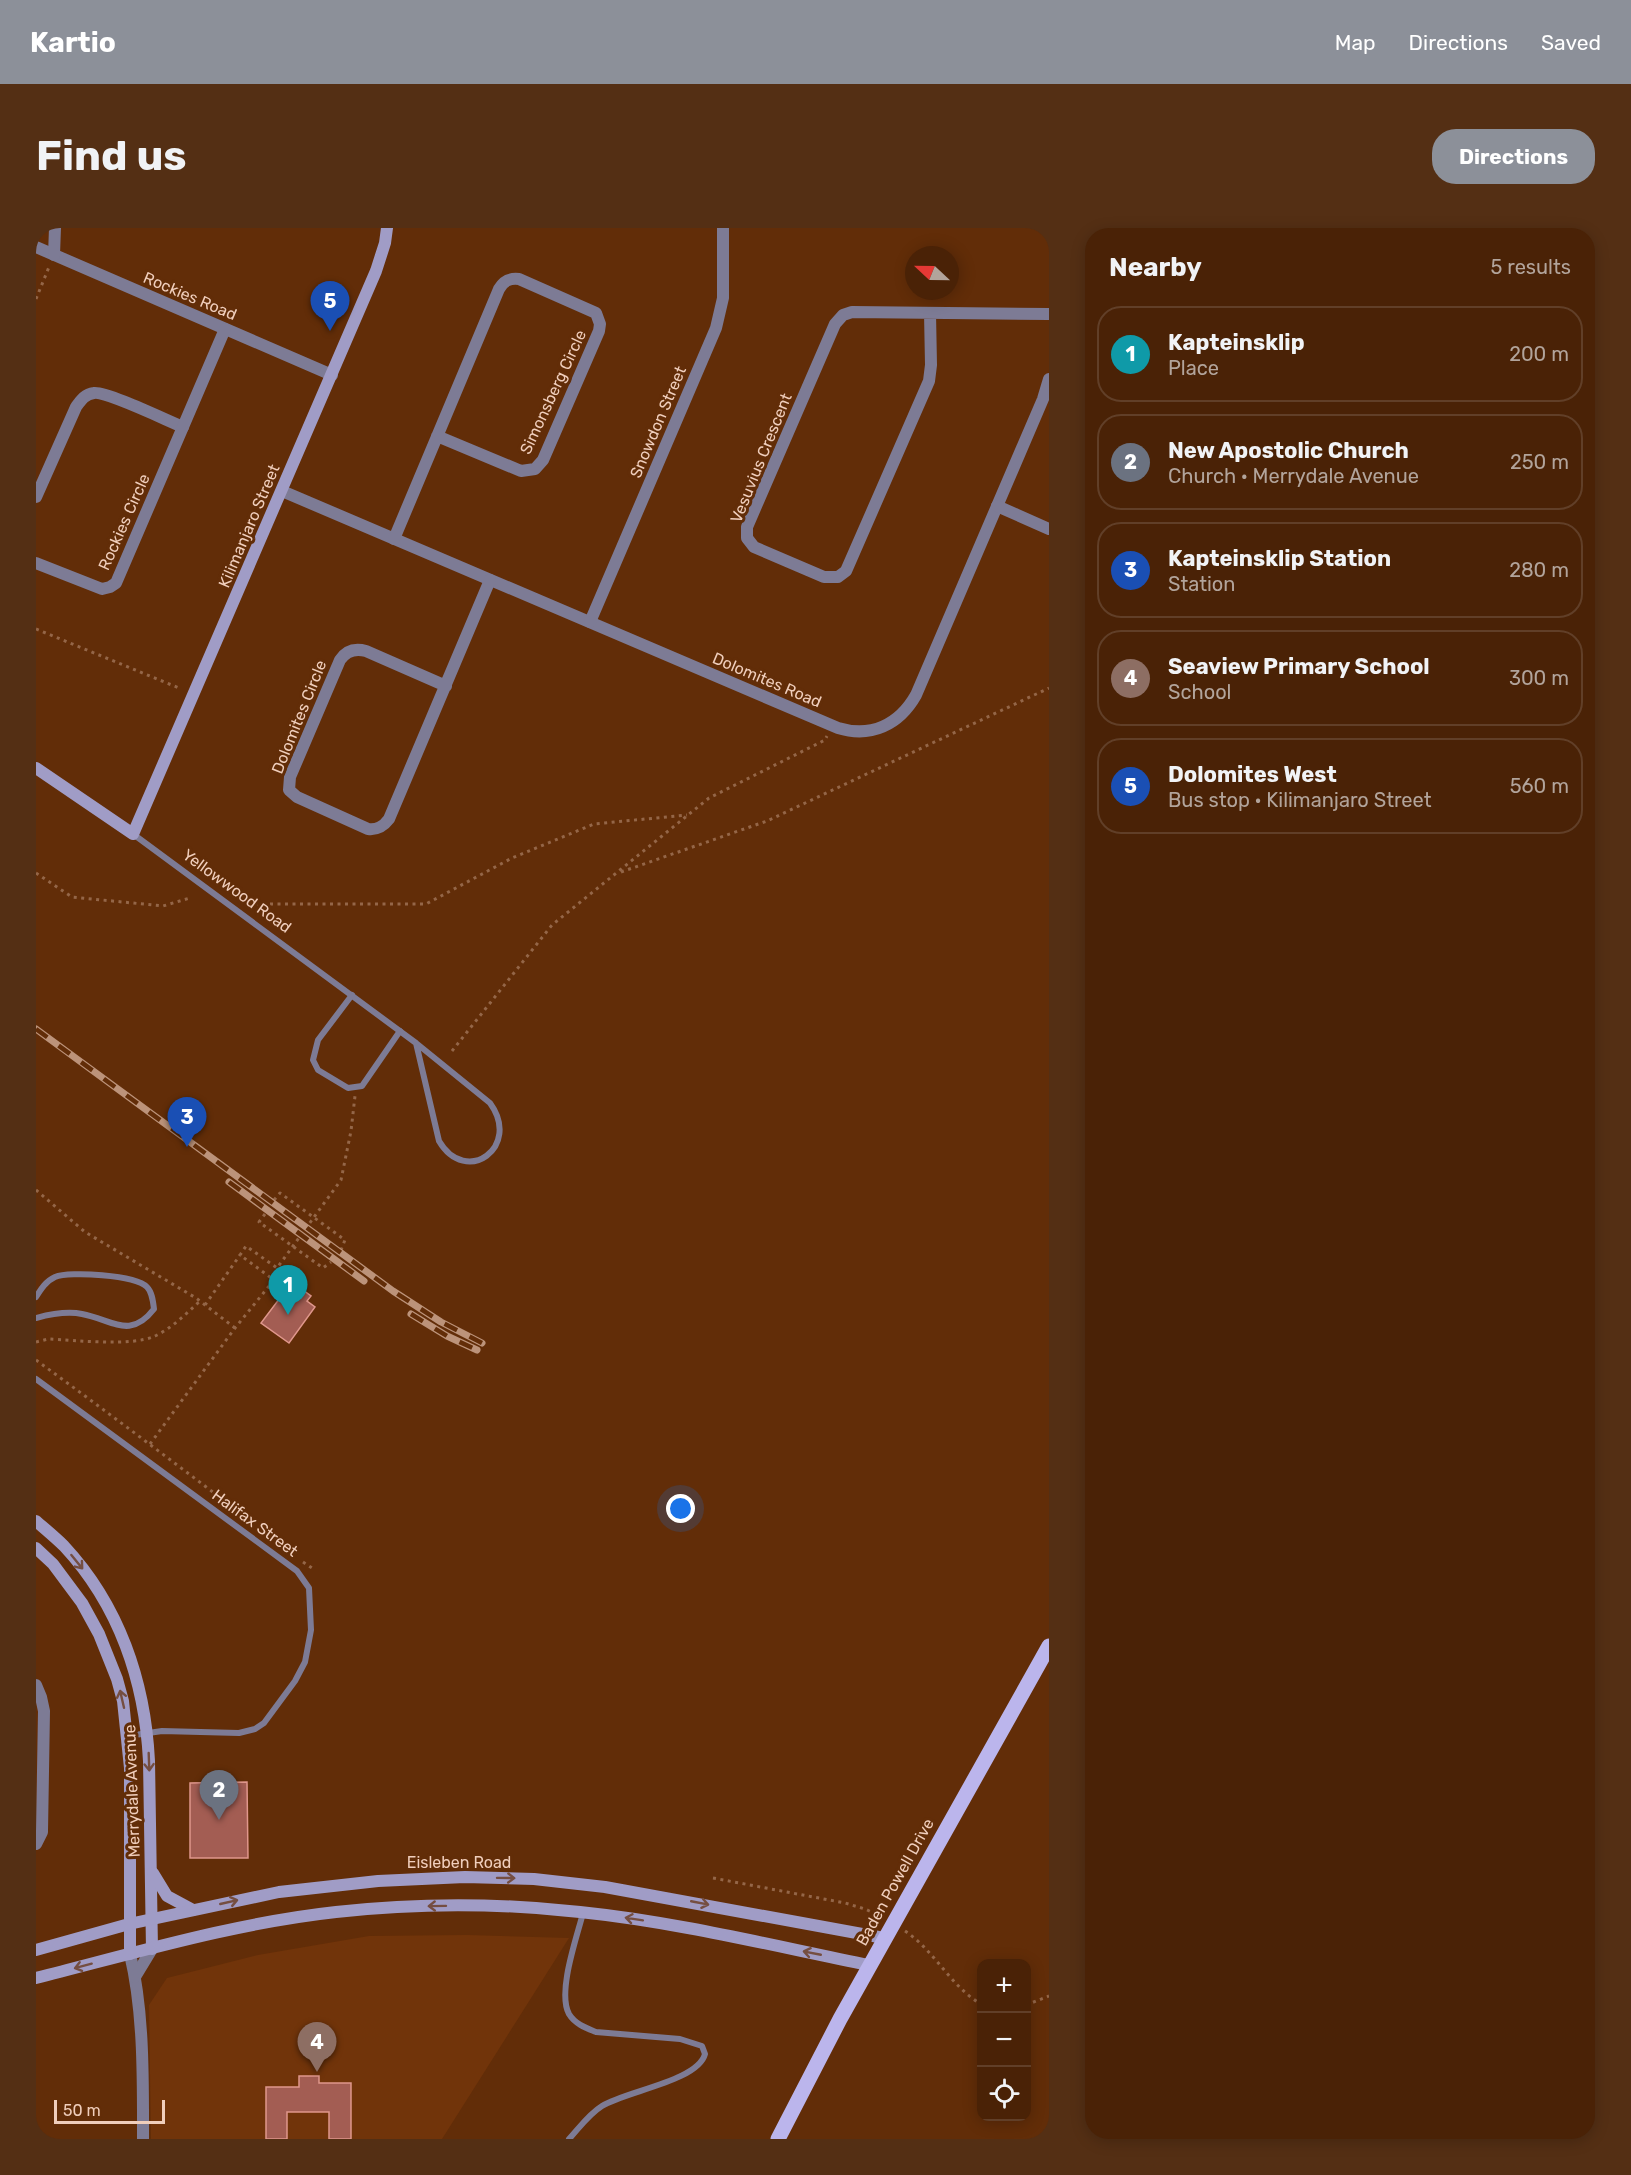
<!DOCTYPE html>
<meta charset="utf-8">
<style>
body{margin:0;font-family:Rubik,sans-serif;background:#542f14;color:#f1f3f6}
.controls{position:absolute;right:18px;bottom:18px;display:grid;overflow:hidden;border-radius:12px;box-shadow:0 3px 15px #0003}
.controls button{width:54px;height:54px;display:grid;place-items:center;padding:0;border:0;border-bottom:2px solid #613f28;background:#4a2206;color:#f1f3f6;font:30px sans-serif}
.compass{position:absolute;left:869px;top:18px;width:54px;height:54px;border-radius:50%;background:#4a2206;box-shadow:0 3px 15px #0003;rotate:292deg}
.scale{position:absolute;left:18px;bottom:15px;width:111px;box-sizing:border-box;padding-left:6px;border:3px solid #f0cebc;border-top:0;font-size:16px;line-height:21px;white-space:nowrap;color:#f0cebc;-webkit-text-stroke:4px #622d08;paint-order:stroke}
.you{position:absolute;left:645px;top:1281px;width:21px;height:21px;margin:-15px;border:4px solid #fff;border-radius:50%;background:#1a73e8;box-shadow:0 0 0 9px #1a73e833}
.badge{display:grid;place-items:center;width:39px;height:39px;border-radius:50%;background:#8c9099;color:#fff;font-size:20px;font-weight:700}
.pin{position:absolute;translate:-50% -50px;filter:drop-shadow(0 2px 3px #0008)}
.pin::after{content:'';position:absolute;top:32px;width:21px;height:18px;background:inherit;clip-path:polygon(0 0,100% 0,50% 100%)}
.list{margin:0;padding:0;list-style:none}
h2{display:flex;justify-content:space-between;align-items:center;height:78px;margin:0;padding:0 24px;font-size:26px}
h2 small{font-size:20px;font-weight:400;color:#b2a49b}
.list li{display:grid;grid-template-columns:39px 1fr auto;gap:18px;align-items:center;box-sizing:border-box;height:96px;margin:0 12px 12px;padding:0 12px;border:2px solid #613f28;border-radius:24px}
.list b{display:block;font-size:22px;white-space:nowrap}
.list p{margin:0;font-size:20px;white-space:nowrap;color:#b2a49b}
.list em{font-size:20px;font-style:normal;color:#b2a49b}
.icon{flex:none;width:33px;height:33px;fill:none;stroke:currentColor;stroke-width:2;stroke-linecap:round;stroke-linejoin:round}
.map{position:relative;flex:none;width:1013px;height:1911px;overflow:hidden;border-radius:24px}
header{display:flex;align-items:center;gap:36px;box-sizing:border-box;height:84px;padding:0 30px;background:#8c9099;color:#fff}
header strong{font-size:28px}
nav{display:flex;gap:33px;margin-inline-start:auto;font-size:21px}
.intro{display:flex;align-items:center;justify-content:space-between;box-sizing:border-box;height:144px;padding:0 36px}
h1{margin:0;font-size:42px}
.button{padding:15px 27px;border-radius:24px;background:#8c9099;color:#fff;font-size:21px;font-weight:700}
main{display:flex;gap:36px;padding:0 36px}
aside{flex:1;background:#4a2206;border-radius:24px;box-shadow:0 3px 15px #0003}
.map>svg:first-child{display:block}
.built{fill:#71340a}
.building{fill:#a35d53;stroke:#e0978c;stroke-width:1.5}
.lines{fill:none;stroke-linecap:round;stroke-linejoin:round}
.path{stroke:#946648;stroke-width:3;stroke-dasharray:3 4.5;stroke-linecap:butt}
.lane{stroke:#7d7b95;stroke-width:6}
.street{stroke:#7d7b95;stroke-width:12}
.secondary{stroke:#a09cc6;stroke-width:12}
.primary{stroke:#bbb5ec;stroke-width:15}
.rail-casing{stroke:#bc937a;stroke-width:7}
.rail{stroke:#622d08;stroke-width:4.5;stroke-dasharray:14;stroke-linecap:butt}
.oneway{stroke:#754e41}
.labels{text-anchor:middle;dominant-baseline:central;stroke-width:6;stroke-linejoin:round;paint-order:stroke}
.street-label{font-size:16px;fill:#f0cebc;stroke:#622d08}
</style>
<header>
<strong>Kartio</strong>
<nav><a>Map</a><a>Directions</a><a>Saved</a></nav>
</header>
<div class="intro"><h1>Find us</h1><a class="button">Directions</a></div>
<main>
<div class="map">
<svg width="1013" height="1911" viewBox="0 0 1013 1911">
<rect width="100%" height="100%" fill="#622d08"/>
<!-- built -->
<polygon class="built" points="431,1707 533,1710 406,1911 115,1911 113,1777 131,1750 222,1727 333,1708"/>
<!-- building -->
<g class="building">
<polygon points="256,1054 275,1068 271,1073 279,1079 253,1115 225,1095"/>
<polygon points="211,1554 212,1630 154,1630 154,1555"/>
<polygon points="263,1848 283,1848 283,1855 315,1855 315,1911 293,1911 293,1884 251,1884 251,1911 230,1911 230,1859 263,1859"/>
</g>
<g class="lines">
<!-- path -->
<g class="path">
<polyline points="0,71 13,39"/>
<polyline points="0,401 143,460"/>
<polyline points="585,644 731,593 1013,460"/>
<polyline points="0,645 36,669 127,678 154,670"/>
<polyline points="219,676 390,676 476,630 558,596 651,587"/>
<polyline points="416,823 516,697 673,570 789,512 791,508"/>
<polyline points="0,962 49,1004 160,1070 199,1100"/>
<polyline points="238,972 244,965 309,1012 305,1022"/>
<polyline points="229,986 223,994 287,1040 295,1034"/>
<polyline points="169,1077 204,1027"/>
<path d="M0,1114L12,1111C40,1112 95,1119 119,1108C136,1100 150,1086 164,1073"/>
<path d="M0,1132C85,1194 169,1258 253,1322"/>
<polyline points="114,1216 199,1100 238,1052 204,1027 210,1018 241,1040 305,952 315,903 319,868"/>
<polyline points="267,1334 279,1342"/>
<polyline points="677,1650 809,1675 829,1681 846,1689"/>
<path d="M869,1703C899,1723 915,1759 945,1776"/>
<polyline points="990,1777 1013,1768"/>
</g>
<!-- lane -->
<g class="lane">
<path d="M97,606L380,815L454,875C486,919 430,959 403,913L380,815"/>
<polyline points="316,767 282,812 277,832 282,842 312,860 326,858 364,803"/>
<path d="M0,1069C5,1061 10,1053 19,1049C34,1043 99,1047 111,1059C116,1064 117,1073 118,1081C94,1112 77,1092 46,1086C31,1083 15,1086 0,1090"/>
<polyline points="0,1151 261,1343 273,1360 275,1402 269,1434 259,1453 228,1495 219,1501 203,1505 126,1503 92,1508"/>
<path d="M533,1911C544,1899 553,1886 566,1878C590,1863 662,1853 669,1826L666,1818L644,1811L560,1804C550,1800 539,1796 533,1786C521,1764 541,1709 547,1685"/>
</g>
<!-- street -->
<g class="street">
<polyline points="0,19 296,147"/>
<polyline points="18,27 19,0"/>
<polyline points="894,85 895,137 893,153 810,343 802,349 788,349 718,319 711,310 711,299 799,96 807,87 816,84 1013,86"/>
<path d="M246,263L802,500C835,510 863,497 880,467L1007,171L1013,151"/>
<path d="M0,269L40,179C45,172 49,166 58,165C70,163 132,193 147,199"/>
<polyline points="961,278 1013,301"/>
<path d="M358,311L463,61C468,52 474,50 483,51L560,85L564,96L563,103L507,232L499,241L485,243L401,208"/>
<polyline points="0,335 66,361 74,359 80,355 189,101"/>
<polyline points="554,394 680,100 687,70 687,0"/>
<path d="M410,458L330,423C319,420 310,423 304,432L254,549L253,562L261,569L332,601C341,602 347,599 353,591L454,352"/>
<polyline points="0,1457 5,1469 8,1483 6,1604 0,1616"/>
<path d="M94,1726C108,1784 107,1851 107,1911"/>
<polyline points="99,1749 116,1721"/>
</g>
<!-- secondary -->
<g class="secondary">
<polyline points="0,540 97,606 340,43 349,15 351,0"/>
<path d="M0,1293C9,1301 19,1309 28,1318C83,1377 109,1453 113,1533L116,1721"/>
<polyline points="0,1320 17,1336 46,1375 63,1406 81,1451 87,1473 94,1540 94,1726"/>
<polyline points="117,1645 131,1668 157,1682"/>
<polyline points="0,1722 93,1696 243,1664 342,1653 429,1649 498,1651 569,1659 848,1710"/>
<path d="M0,1750C99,1725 199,1695 300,1684C381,1675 463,1675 544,1684C641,1694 738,1718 833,1737"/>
</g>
<!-- primary -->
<polyline class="primary" points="742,1911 804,1791 1013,1418"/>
<defs>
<g id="rail">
<polyline points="0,801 357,1063 405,1094 446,1115"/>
<polyline points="193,954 328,1053"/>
<polyline points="375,1086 411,1108 441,1122"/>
</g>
</defs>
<!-- rail casing -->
<use href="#rail" class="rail-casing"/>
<!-- rail -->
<use href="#rail" class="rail"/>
</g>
<!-- one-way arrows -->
<defs><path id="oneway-shaft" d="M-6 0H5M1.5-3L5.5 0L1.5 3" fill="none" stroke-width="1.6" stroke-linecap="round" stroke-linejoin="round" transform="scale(1.5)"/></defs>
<g class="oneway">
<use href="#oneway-shaft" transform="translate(41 1334) rotate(51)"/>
<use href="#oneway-shaft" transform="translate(86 1471) rotate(-103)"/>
<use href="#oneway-shaft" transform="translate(113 1534) rotate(88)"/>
<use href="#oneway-shaft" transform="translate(470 1650) rotate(1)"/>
<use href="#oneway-shaft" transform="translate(193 1674) rotate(-13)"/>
<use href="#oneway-shaft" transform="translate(664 1675) rotate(11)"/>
<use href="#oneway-shaft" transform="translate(401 1678) rotate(179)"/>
<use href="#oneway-shaft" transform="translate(598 1691) rotate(-171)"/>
<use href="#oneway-shaft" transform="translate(776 1725) rotate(-169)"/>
<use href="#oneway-shaft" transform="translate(47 1738) rotate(165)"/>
</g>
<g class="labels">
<!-- street labels -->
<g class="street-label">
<text transform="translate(154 68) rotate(23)">Rockies Road</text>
<text transform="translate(517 164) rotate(-65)">Simonsberg Circle</text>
<text transform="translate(622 194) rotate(-67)">Snowdon Street</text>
<text transform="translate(725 230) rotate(-68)">Vesuvius Crescent</text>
<text transform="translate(88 294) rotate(-66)">Rockies Circle</text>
<text transform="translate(213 298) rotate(-67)">Kilimanjaro Street</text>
<text transform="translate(731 452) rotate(23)">Dolomites Road</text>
<text transform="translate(263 489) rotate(-68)">Dolomites Circle</text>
<text transform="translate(201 663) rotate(36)">Yellowwood Road</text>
<text transform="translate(219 1295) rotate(36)">Halifax Street</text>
<text transform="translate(96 1563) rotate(-92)">Merrydale Avenue</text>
<text x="423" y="1634">Eisleben Road</text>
<text transform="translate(859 1654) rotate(-61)">Baden Powell Drive</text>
</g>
</g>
</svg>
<div class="controls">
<button>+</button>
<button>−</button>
<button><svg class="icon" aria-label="locate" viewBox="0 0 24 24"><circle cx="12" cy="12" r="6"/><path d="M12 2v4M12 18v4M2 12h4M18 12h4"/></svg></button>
</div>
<svg class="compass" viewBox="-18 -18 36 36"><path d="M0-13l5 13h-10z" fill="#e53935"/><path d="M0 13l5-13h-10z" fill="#b2a49b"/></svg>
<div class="scale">50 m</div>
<div class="you"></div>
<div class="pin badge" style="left:252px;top:1087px;background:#0f9aa8">1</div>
<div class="pin badge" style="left:183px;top:1592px;background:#6b7280">2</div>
<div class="pin badge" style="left:151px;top:919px;background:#1a4fb4">3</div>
<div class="pin badge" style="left:281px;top:1844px;background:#8d6e63">4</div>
<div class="pin badge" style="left:294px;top:103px;background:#1a4fb4">5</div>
</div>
<aside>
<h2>Nearby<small>5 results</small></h2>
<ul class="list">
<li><span class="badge" style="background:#0f9aa8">1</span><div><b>Kapteinsklip</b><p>Place</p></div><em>200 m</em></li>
<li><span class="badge" style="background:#6b7280">2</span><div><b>New Apostolic Church</b><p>Church · Merrydale Avenue</p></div><em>250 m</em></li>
<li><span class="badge" style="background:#1a4fb4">3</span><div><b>Kapteinsklip Station</b><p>Station</p></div><em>280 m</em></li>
<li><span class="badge" style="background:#8d6e63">4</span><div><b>Seaview Primary School</b><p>School</p></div><em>300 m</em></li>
<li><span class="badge" style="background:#1a4fb4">5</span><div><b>Dolomites West</b><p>Bus stop · Kilimanjaro Street</p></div><em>560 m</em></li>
</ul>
</aside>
</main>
